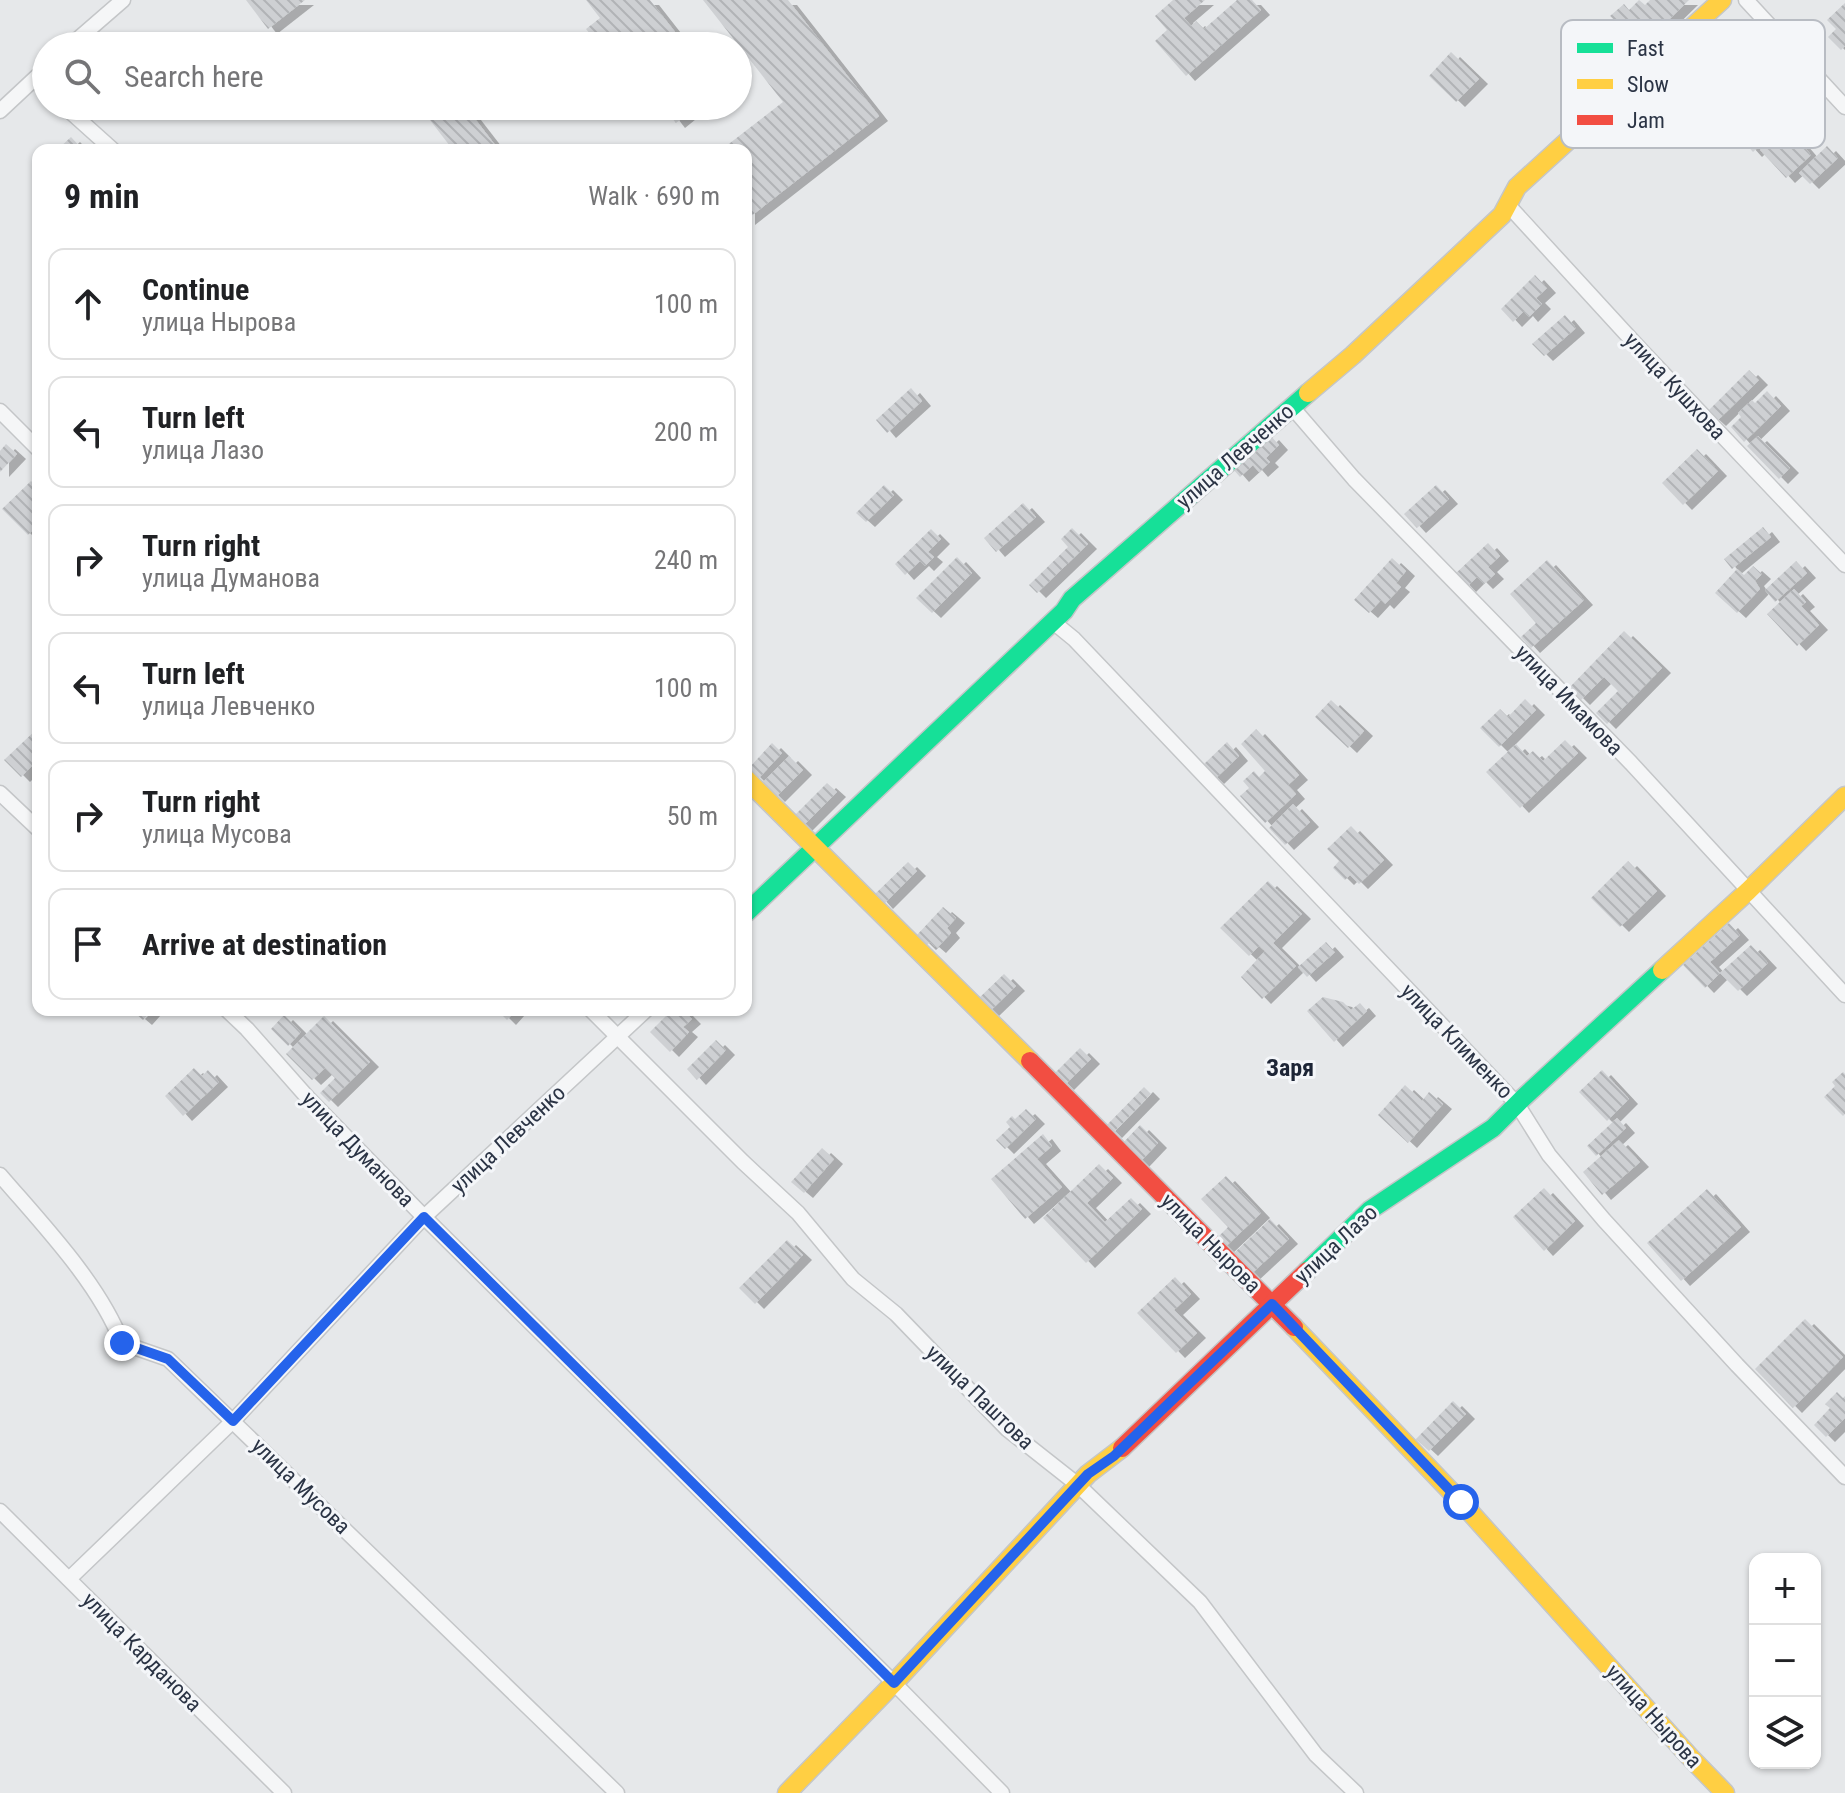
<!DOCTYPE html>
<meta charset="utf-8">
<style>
body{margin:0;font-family:"Roboto Condensed",sans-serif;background:#f6f6f6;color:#202124}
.controls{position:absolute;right:24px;bottom:24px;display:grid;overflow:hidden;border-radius:16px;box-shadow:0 2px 6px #0004}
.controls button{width:72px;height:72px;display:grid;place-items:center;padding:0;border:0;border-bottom:2px solid #e0e0e0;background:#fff;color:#202124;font:40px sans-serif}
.stop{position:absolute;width:24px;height:24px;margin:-18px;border:6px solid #2563eb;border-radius:50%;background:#fff}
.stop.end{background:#2563eb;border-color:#fff;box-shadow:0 2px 8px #0008}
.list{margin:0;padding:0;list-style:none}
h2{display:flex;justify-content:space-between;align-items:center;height:104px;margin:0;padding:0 32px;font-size:34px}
h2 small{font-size:26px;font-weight:400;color:#757577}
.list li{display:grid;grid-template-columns:52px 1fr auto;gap:24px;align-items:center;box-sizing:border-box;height:112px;margin:0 16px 16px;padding:0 16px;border:2px solid #e0e0e0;border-radius:16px}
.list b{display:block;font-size:30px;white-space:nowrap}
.list p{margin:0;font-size:26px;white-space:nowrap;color:#757577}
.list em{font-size:26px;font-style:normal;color:#757577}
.icon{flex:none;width:44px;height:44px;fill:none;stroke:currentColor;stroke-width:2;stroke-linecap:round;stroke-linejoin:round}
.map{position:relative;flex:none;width:1845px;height:1793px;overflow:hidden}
.search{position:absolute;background:#fff;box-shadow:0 2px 6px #0004;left:32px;top:32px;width:720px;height:88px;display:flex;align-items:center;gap:20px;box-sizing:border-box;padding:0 28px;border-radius:44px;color:#757577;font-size:30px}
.panel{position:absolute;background:#fff;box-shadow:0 2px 6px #0004;left:32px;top:144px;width:720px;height:872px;border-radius:16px}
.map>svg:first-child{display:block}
.building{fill:url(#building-back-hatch);filter:url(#shadow)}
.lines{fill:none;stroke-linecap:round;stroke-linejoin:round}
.street-casing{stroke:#c4c6c8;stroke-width:17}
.fast-casing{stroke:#c4c6c8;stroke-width:21}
.slow-casing{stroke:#c4c6c8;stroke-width:21}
.jam-casing{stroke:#c4c6c8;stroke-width:21}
.street{stroke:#f5f6f7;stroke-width:14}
.fast{stroke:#16e098;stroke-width:18}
.slow{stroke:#ffcf43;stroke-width:18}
.jam{stroke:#f24e42;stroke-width:18}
.route{stroke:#2563eb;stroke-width:10}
.labels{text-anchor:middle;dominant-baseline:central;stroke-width:6;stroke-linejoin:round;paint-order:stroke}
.street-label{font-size:22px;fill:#2b3445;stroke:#f4f6f9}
.neighbourhood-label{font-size:24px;font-weight:bold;fill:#1d2536;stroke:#f4f6f9}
.key{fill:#f4f6f9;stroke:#b8bcc3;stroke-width:2}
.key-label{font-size:22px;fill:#2b3445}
</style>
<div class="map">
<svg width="1845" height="1793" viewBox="0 0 1845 1793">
<defs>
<pattern id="building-back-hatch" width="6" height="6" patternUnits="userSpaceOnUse" patternTransform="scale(2)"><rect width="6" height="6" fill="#ced0d3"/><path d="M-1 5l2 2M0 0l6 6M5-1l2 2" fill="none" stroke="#b1b3b6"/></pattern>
<filter id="shadow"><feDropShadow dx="9" dy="5" stdDeviation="0" flood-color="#0004"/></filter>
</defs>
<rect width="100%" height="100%" fill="#e6e8ea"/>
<!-- building -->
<g class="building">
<polygon points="246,0 305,0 268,29"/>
<polygon points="586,0 650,0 686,46 616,46 608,36 598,44 586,29 600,18"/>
<polygon points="703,0 788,0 879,116 746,220 746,150 721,150 783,102"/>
<polygon points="1173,0 1205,0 1184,18 1191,26 1196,21 1204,29 1237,0 1252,0 1261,10 1186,76 1155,41 1167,30 1155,16"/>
<polygon points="1639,0 1645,5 1650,0 1689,0 1641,47 1610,16 1624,4 1629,10"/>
<polygon points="1845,3 1845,46 1841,50 1828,37 1836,29 1827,20"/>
<polygon points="1451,52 1479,79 1456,102 1429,76"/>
<polygon points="1752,95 1781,126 1753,152 1725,121"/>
<polygon points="430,106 465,106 499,150 453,150 423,111"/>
<polygon points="663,106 697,106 676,123"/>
<polygon points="1786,126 1811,155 1786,178 1760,150"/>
<polygon points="71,137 83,150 57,150"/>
<polygon points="1827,146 1838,158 1810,184 1799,173"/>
<polygon points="1535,275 1547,288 1536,298 1542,304 1529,317 1524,311 1513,322 1501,309"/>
<polygon points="1565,315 1576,328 1544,356 1532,344"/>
<polygon points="1749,370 1759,380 1717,421 1707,412"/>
<polygon points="911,388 922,401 887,433 876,420"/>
<polygon points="1767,391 1781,406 1744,442 1731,427 1741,417 1738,413 1752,400 1755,403"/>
<polygon points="1270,435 1279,445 1266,458 1270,462 1259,472 1253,465 1240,477 1233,469"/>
<polygon points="1758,436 1790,468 1779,479 1747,446"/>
<polygon points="6,444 17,454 0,472 0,451"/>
<polygon points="1697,449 1718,471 1683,505 1662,483"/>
<polygon points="31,481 38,488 38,525 28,535 2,509"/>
<polygon points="884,485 894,495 866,522 856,513"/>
<polygon points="1436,485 1449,499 1417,528 1404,514"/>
<polygon points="1023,503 1036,517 996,552 984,538"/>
<polygon points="1763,527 1771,537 1732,569 1724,559"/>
<polygon points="1072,528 1088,544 1037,593 1029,585 1068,547 1061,539"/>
<polygon points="931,529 941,539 928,552 934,557 925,566 920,561 905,575 895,564"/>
<polygon points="1488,543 1500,556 1488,567 1495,574 1484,584 1477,577 1467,587 1455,574"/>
<polygon points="957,557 972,573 932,613 916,598"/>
<polygon points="1392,558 1406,571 1396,583 1401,587 1385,604 1381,600 1369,613 1354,600"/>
<polygon points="1547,560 1584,600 1531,648 1521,637 1536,623 1510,594"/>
<polygon points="1796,561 1807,573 1775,602 1765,590"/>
<polygon points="1753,566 1762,574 1755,581 1760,589 1737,613 1715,593 1737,569 1744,575"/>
<polygon points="1794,589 1806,602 1801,606 1819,625 1797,646 1767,614"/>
<polygon points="1624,631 1662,668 1607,724 1596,713 1618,691 1604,677 1581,700 1569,688"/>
<polygon points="1525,699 1536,710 1499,747 1480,728 1500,709 1508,717"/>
<polygon points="1331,700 1364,731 1348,748 1315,717"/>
<polygon points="38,728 38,760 21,777 4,760"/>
<polygon points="1256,729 1299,775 1288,785 1296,794 1265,823 1240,796 1249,788 1243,781 1254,771 1259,777 1265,771 1241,744"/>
<polygon points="1565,740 1578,753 1520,808 1486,772 1516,744 1527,756 1533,751 1543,761"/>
<polygon points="1227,742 1239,756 1215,779 1202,766"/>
<polygon points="772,743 782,753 758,779 748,769"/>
<polygon points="789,756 803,770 776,797 762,783"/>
<polygon points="827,783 837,792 803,826 794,816"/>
<polygon points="1293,804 1310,822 1285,845 1269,828"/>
<polygon points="1351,826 1384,860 1359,884 1350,875 1345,880 1333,868 1339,861 1327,849"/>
<polygon points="1628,861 1657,891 1620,927 1591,898"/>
<polygon points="908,862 917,871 884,904 875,894"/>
<polygon points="1268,881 1302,914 1273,943 1296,966 1262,999 1241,977 1265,951 1259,946 1249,956 1220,928"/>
<polygon points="943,907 956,918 947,928 951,933 937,948 930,942 927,945 917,935"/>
<polygon points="1729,923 1740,935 1710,962 1720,973 1705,988 1683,965"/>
<polygon points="1326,942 1335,952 1307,977 1298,967"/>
<polygon points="1751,945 1768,963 1738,991 1720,973"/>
<polygon points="1004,974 1016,986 990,1011 978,999"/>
<polygon points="1323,997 1343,1002 1351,1010 1360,1003 1367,1011 1334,1042 1307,1011"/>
<polygon points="140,1010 152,1010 143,1020 136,1014"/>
<polygon points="497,1010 516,1010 507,1020"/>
<polygon points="672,1010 683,1010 692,1019 683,1027 689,1032 670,1052 650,1032"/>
<polygon points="284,1015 301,1032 288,1046 271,1029"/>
<polygon points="324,1016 370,1062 329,1102 320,1093 335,1078 325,1068 312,1080 286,1054"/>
<polygon points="716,1040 726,1050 697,1080 687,1069"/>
<polygon points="1080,1048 1091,1059 1065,1085 1054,1074"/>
<polygon points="194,1068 202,1076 208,1070 219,1082 183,1116 165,1096"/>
<polygon points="1602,1070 1629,1099 1607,1121 1579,1092"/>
<polygon points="1843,1072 1845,1074 1845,1114 1843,1116 1824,1097 1835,1086 1832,1082"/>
<polygon points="1405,1085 1422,1101 1429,1092 1443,1104 1408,1143 1378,1115"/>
<polygon points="1144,1087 1151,1094 1113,1133 1106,1126"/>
<polygon points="1026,1109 1036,1119 1005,1149 996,1140 1010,1127 1006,1122 1012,1116 1015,1119"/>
<polygon points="1617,1118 1626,1128 1596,1156 1587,1146"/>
<polygon points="1140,1125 1158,1143 1140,1162 1122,1144"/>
<polygon points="1043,1134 1052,1146 1037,1159 1062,1187 1025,1219 991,1179"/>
<polygon points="1619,1140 1640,1162 1602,1195 1583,1172"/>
<polygon points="822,1148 834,1159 804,1193 791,1182"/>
<polygon points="1099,1164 1113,1178 1087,1203 1105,1222 1131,1198 1142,1209 1086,1263 1043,1218"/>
<polygon points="1226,1176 1261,1213 1223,1249 1215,1240 1228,1227 1201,1199"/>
<polygon points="1544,1188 1575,1221 1544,1251 1513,1217"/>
<polygon points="1707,1189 1741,1227 1681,1281 1647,1243"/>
<polygon points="1270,1219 1289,1239 1249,1276 1231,1256"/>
<polygon points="787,1240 803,1255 755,1304 739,1288"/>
<polygon points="1175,1277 1191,1294 1174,1310 1197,1333 1176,1353 1137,1313"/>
<polygon points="1805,1319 1843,1357 1793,1408 1755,1369"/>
<polygon points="1837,1392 1843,1398 1845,1396 1845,1418 1826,1437 1814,1425 1830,1408 1825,1404"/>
<polygon points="1453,1401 1466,1414 1429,1451 1416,1439"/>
</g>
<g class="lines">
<defs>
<g id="street">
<polyline points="1746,0 1845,107"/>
<polyline points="70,46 123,0"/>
<polyline points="64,106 113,150"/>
<polyline points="0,111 46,68"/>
<polyline points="1508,205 1640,349 1845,565"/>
<polyline points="1292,407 1354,479 1631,763 1845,995"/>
<polyline points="0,411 38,449"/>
<polyline points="1052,621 1074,639 1517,1104 1549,1155 1604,1220 1737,1365 1845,1477"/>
<polyline points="0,793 38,829"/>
<polyline points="227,1010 247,1029 308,1098 424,1217 894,1683 1002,1793"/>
<polyline points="591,1010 743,1162 798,1213 853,1279 896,1314 1007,1429 1078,1485 1200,1602 1316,1755 1356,1793"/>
<path d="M0,1175C42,1224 99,1283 122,1343L168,1359L617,1793"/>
<polyline points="0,1511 284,1793"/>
<polyline points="69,1579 233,1421 424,1217 646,1010"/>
</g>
<g id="fast">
<polyline points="746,913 1064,611 1072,599 1308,393"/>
<polyline points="1307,1271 1370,1210 1493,1128 1523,1098 1662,970"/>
</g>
<g id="slow">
<polyline points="1308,393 1353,355 1502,215 1517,187 1722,0"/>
<polyline points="746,779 1030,1061"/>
<polyline points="1662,970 1748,891 1845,796"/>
<polyline points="1294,1327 1461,1502 1689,1756 1725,1793"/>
<polyline points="787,1793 894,1683 1088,1474 1122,1448"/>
</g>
<g id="jam">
<polyline points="1030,1061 1294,1327"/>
<polyline points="1122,1448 1307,1271"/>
</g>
</defs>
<!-- street casing -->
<use href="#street" class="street-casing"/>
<!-- fast casing -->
<use href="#fast" class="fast-casing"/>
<!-- slow casing -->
<use href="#slow" class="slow-casing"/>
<!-- jam casing -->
<use href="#jam" class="jam-casing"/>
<!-- street -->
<use href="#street" class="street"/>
<!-- fast -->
<use href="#fast" class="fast"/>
<!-- slow -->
<use href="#slow" class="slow"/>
<!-- jam -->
<use href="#jam" class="jam"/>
</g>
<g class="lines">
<!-- route -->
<polyline class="route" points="122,1343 168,1359 233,1421 424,1217 894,1683 1088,1474 1114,1456 1272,1304 1461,1502"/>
</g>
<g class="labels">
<!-- street labels -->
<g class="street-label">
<text transform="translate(1675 386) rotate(47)">улица Кушхова</text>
<text transform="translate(1235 456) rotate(-41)">улица Левченко</text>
<text transform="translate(1569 700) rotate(46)">улица Имамова</text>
<text transform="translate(1457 1041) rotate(46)">улица Клименко</text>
<text transform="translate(508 1139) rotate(-43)">улица Левченко</text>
<text transform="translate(358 1149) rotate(46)">улица Думанова</text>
<text transform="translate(1211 1243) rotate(45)">улица Нырова</text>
<text transform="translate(1336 1244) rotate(-43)">улица Лазо</text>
<text transform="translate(980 1397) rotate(44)">улица Паштова</text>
<text transform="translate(301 1486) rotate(44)">улица Мусова</text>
<text transform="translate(142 1652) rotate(45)">улица Карданова</text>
<text transform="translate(1654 1716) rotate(48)">улица Нырова</text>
</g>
<!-- neighbourhood labels -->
<g class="neighbourhood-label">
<text x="1290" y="1068">Заря</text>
</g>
</g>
<!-- legend -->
<rect x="1561" y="20" width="264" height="128" rx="12" class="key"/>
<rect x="1577" y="43" width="36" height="10" fill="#16e098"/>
<rect x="1577" y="79" width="36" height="10" fill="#ffcf43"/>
<rect x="1577" y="115" width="36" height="10" fill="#f24e42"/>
<g class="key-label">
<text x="1627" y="56">Fast</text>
<text x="1627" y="92">Slow</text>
<text x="1627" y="128">Jam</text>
</g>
</svg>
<div class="controls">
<button>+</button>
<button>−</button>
<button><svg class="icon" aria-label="layers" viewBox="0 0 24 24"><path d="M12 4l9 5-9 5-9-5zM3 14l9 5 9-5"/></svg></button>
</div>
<div class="stop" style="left:1461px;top:1502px"></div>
<div class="stop end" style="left:122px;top:1343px"></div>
<div class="search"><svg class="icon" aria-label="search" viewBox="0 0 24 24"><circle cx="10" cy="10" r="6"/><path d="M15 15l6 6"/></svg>Search here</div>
<section class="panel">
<h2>9 min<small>Walk · 690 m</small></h2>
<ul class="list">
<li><svg class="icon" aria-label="ahead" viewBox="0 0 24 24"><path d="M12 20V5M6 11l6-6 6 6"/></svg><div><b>Continue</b><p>улица Нырова</p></div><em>100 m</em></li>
<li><svg class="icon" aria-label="left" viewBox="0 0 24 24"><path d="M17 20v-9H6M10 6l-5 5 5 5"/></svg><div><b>Turn left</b><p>улица Лазо</p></div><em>200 m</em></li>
<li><svg class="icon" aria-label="right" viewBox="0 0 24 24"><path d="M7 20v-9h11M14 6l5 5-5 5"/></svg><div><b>Turn right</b><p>улица Думанова</p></div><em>240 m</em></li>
<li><svg class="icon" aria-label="left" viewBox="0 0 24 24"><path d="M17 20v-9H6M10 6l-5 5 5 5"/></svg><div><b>Turn left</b><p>улица Левченко</p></div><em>100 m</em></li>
<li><svg class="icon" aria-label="right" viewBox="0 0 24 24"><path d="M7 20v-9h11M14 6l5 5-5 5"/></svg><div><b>Turn right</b><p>улица Мусова</p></div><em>50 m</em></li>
<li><svg class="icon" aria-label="arrive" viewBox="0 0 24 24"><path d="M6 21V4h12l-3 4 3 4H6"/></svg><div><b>Arrive at destination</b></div></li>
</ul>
</section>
</div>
